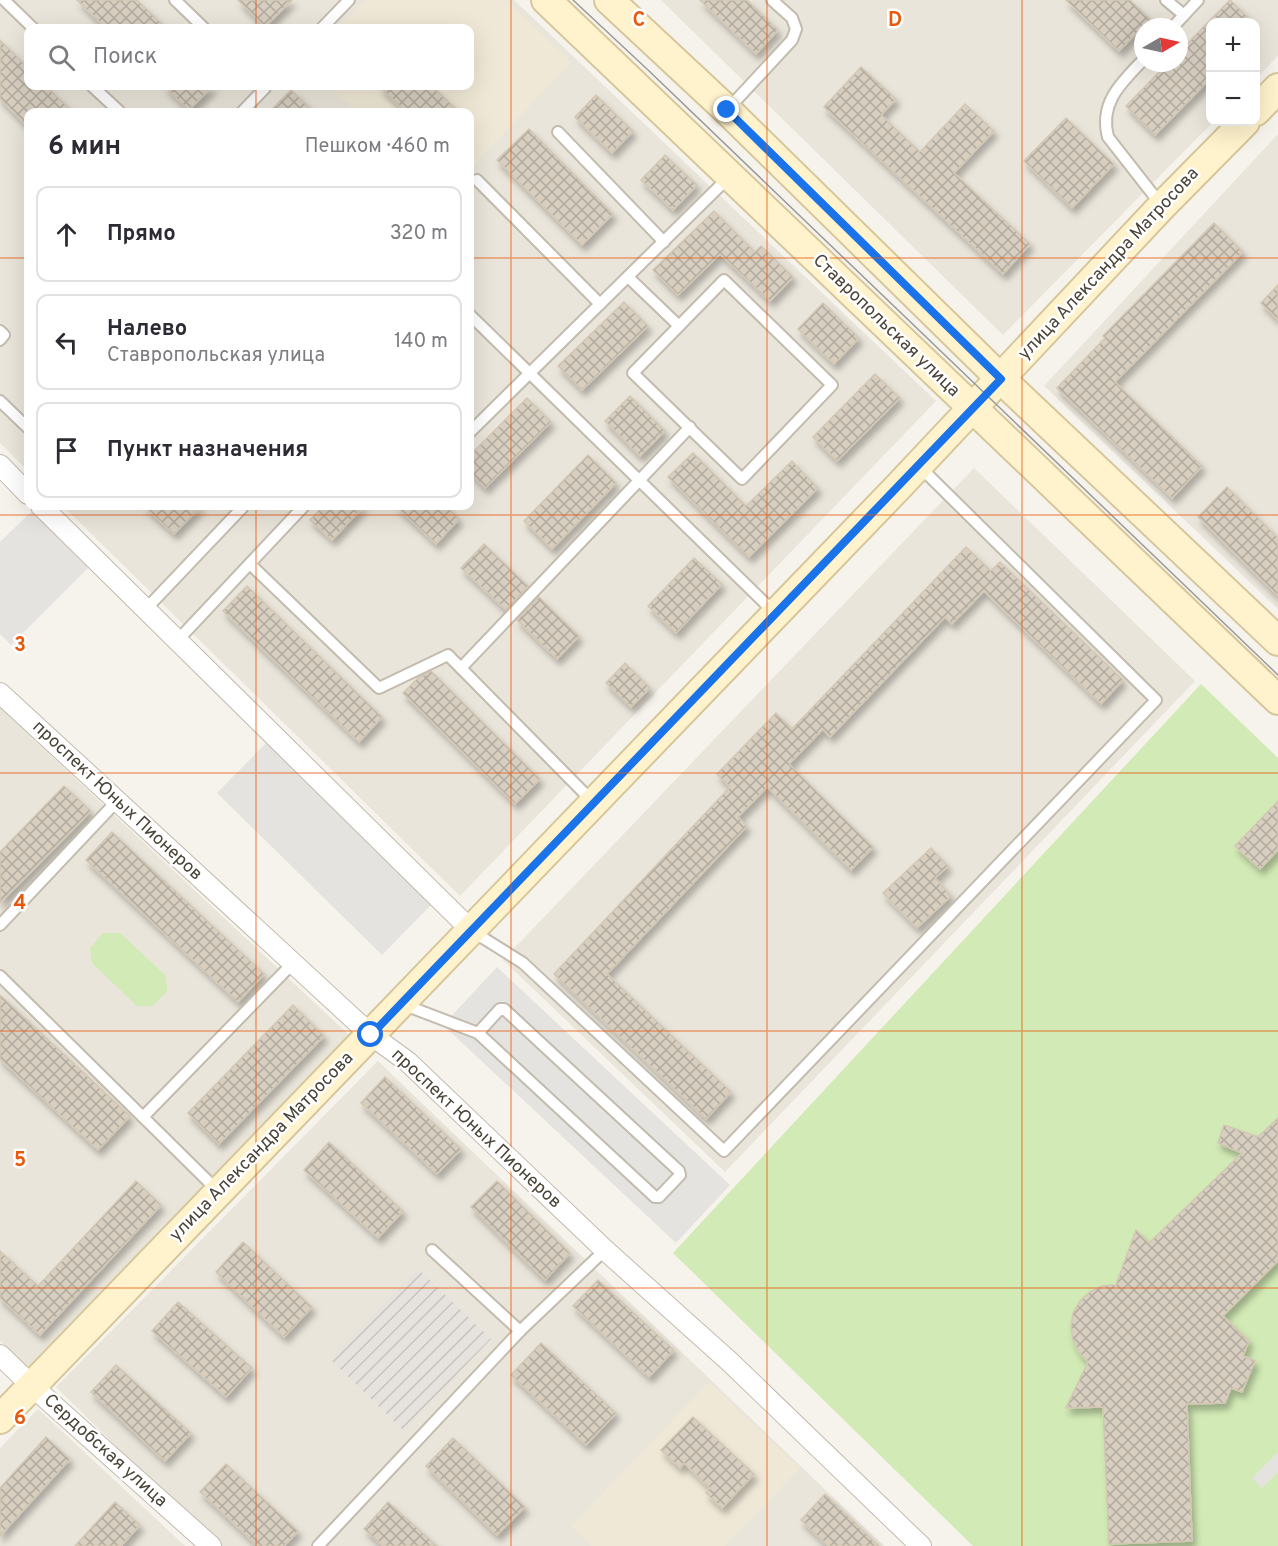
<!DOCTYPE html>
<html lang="ru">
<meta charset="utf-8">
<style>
body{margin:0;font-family:Overpass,sans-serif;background:#f7f7f7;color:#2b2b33}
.controls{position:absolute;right:18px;top:18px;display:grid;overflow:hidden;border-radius:12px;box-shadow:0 6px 24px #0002}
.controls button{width:54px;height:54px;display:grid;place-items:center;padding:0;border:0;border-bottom:2px solid #e1e1e2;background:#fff;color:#2b2b33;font:30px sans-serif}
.compass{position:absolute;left:1134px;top:18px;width:54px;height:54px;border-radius:50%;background:#fff;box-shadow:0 6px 24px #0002;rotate:81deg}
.stop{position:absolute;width:18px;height:18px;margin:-14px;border:4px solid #1a73e8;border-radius:50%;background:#fff}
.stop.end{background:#1a73e8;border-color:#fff;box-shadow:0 2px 6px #0008}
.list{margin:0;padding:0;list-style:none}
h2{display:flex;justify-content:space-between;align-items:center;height:78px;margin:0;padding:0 24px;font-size:26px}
h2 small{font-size:20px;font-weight:400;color:#7c7c81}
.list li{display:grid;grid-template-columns:39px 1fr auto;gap:18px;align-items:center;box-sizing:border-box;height:96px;margin:0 12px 12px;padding:0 12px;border:2px solid #e1e1e2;border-radius:12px}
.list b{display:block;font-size:22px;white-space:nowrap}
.list p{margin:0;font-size:20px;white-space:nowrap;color:#7c7c81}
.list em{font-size:20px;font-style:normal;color:#7c7c81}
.icon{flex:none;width:33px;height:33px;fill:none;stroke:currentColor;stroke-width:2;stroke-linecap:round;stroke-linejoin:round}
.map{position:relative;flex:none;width:1278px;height:1546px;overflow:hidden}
.search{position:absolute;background:#fff;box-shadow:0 6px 24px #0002;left:24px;top:24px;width:450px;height:66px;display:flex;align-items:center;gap:15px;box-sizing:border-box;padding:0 21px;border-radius:12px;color:#7c7c81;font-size:22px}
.panel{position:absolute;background:#fff;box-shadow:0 6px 24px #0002;left:24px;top:108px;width:450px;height:402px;border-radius:12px}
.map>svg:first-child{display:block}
.residential{fill:#eae5da;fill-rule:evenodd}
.industrial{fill:url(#industrial-furrows)}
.education{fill:#efe8d6}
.grass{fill:#d2eab5}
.parking{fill:#e5e3e0}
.building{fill:url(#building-cross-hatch);stroke:#d3c7b4;stroke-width:1.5;filter:url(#shadow)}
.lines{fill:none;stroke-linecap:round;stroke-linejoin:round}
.lane-casing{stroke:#c2bbae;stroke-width:14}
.street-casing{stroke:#c2bbae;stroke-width:22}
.secondary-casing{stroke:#d6c79b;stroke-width:32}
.lane{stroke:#fff;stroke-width:10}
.street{stroke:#fff;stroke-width:20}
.secondary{stroke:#fff3cd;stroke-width:28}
.tram{stroke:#9a9a9a;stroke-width:1.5}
.route{stroke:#1a73e8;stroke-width:8}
.grid{fill:none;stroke:#e8590c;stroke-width:1.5;stroke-opacity:0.55}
.labels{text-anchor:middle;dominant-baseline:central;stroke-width:5;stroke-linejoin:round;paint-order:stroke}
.street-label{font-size:18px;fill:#4b4439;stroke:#fff}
.grid-label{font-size:20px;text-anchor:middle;font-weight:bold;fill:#e8590c;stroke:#fff;stroke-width:5;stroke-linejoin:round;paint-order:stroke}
</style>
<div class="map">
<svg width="1278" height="1546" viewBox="0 0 1278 1546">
<defs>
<pattern id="industrial-furrows" width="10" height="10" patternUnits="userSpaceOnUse" patternTransform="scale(1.5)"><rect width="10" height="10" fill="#e6e2dd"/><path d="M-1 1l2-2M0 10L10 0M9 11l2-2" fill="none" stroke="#c7c3be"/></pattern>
<pattern id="building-cross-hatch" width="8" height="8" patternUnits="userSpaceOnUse" patternTransform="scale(1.5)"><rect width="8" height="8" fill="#d8cfc1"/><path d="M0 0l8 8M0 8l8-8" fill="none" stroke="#b1aa9e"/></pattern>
<filter id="shadow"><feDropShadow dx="3.5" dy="6" stdDeviation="3" flood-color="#0004"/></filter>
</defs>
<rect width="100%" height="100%" fill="#f6f3ec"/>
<!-- residential -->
<g class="residential">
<path d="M0,0H514L936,401L460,896L63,506H470V112H28V471L0,443ZM28,28H470V86H28Z"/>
<path d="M661,0H1278V56L1256,79V22H1210V122H1213L1003,335ZM1143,27H1179V63H1143Z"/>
<polygon points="1278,134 1278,609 1044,386"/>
<polygon points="974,468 1195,681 725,1172 503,960"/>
<polygon points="0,708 349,1035 30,1370 0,1341"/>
<polygon points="378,1061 884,1546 220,1546 182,1511 56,1387"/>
<polygon points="38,1409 185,1546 0,1546 0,1448"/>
</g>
<!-- industrial -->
<polygon class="industrial" points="418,1269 491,1339 403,1430 331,1360"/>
<!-- education -->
<g class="education">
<polygon points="366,0 506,0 571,62 470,169 470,112 357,112 328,86 470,86 470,28 339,28"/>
<polygon points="709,1382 800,1468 725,1546 592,1546 571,1526"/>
</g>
<!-- grass -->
<g class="grass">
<polygon points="1201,684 1278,758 1278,1546 973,1546 673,1253"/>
<polygon points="103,933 120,933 166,976 167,991 153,1006 137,1006 92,963 90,948"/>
</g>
<!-- parking -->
<g class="parking">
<polygon points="37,506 95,561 11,645 0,634 0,542"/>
<polygon points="267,742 432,904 382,955 217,793"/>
<polygon points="497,967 730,1185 676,1243 443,1025"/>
<polygon points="1278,1452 1278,1472 1262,1488 1252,1478"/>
</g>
<!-- building -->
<g class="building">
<polygon points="77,0 137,0 166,28 106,28"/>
<polygon points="238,0 292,0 265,27"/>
<polygon points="700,0 747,0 778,30 756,54"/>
<polygon points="1066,0 1130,0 1150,19 1119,51"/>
<polygon points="1230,0 1253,22 1210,22 1210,79 1155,135 1126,106 1168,63 1179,63 1179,52"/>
<polygon points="0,40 28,68 28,86 46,86 73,112 28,112 28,127 0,99"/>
<polygon points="861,67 896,99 881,115 920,152 965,104 994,131 954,173 1030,244 1003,274 824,107"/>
<polygon points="164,86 213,86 189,110"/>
<polygon points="379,86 432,86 459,112 406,112"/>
<polygon points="291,90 314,112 269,112"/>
<polygon points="596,95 633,131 612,153 575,117"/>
<polygon points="1066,118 1114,164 1072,208 1024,161"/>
<polygon points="529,129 613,214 582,245 497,160"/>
<polygon points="665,155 697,185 673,210 641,180"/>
<polygon points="714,211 755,252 761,246 793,277 770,301 720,254 678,295 653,270"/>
<polygon points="1214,223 1243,252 1115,382 1202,466 1172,498 1057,388 1105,338 1103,336"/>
<polygon points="1278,285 1278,320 1261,303"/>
<polygon points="624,302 648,326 582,390 558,366"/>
<polygon points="823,303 859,338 834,364 798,329"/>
<polygon points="875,374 900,398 837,461 813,437"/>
<polygon points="630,396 665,431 640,456 605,421"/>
<polygon points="527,398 551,422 485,488 470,473 470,455"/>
<polygon points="693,453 746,506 792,461 818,488 749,557 668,477"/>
<polygon points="588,455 616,483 552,549 524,521"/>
<polygon points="1227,487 1278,538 1278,596 1198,517"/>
<polygon points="144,506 201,506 174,534"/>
<polygon points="323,506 364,506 332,540 310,520"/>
<polygon points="396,506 446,506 459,519 436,544"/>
<polygon points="484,544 528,586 506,610 461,568"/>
<polygon points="966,547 991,571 1000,562 1123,680 1101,704 984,591 952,624 945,617 830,737 823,729 789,764 873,847 851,870 767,787 738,817 747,826 607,974 731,1092 706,1119 554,974 730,787 717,774 776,713 792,729"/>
<polygon points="694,558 722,584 676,633 648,606"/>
<polygon points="247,586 382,717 359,742 223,611"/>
<polygon points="539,597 579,636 557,659 517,620"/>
<polygon points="625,663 650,688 631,707 606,683"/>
<polygon points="431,671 540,779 515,804 403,693 418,678"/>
<polygon points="64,786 91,811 0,903 0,852"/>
<polygon points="1278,801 1278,850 1260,869 1235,846"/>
<polygon points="112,832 264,974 238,1002 86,860"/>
<polygon points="931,848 948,866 935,878 951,896 917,928 883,893"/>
<polygon points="0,995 130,1116 98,1150 0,1059"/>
<polygon points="293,1005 324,1036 219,1144 188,1113"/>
<polygon points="385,1077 461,1149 437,1174 361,1103"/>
<polygon points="1278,1118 1278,1261 1223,1316 1249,1341 1243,1356 1255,1361 1242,1392 1231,1388 1225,1403 1187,1404 1192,1541 1109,1544 1103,1407 1066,1408 1088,1362 1079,1352 1073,1340 1071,1326 1073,1313 1080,1301 1090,1292 1102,1286 1116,1285 1136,1230 1149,1243 1242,1153 1218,1143 1224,1125 1258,1137"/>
<polygon points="329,1142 403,1211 378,1238 304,1170"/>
<polygon points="136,1181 161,1205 40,1335 0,1298 0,1251 38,1286"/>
<polygon points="497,1181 570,1253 545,1280 471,1207"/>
<polygon points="243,1242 312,1307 284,1337 216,1272"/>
<polygon points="598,1280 674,1350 649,1377 573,1306"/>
<polygon points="178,1302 252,1368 226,1397 152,1331"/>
<polygon points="541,1343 616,1413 586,1445 511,1375"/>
<polygon points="116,1365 191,1433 165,1461 91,1392"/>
<polygon points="693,1417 754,1474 722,1508 706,1493 710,1488 684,1463 680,1468 661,1450"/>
<polygon points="46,1437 70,1459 0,1536 0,1488"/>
<polygon points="453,1438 525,1507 497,1535 426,1466"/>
<polygon points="226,1464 298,1531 284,1546 258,1546 200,1492"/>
<polygon points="825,1494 879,1546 828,1546 801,1520"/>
<polygon points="115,1502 140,1525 121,1546 75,1546"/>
<polygon points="388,1502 437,1546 383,1546 364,1529"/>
</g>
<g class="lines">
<defs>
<g id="lane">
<polyline points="4,0 33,28"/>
<polyline points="175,0 204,28"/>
<polyline points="1166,0 1184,15 1173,27"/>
<polyline points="1184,15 1198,0"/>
<polyline points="322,28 349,0"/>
<path d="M1143,60C1121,83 1099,103 1108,137L1162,206"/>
<polyline points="92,86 120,112"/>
<polyline points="728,109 792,40 796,29 792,18 772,0"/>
<polyline points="242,112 265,88 263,86"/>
<polyline points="558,132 664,242"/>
<polyline points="477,180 600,304"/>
<polyline points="628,277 679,326"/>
<polygon points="724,280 832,385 742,479 633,373"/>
<polyline points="470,315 774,612"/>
<polyline points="0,331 4,335 0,340"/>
<polyline points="0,401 28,428"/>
<polyline points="470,432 729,177"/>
<polyline points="250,564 379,688 448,655 594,803"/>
<polyline points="145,610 242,508"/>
<polyline points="177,641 304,506"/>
<polyline points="461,668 690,427"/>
<polyline points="0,925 117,801"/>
<polyline points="472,931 523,963 724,1151 1156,700 920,467"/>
<polyline points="0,976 218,1191"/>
<polyline points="402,1004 478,1033 655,1197 659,1197 680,1175 679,1171 504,1009 500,1009 478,1033"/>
<polyline points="143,1117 293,963"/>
<polyline points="432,1250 520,1331"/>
<polyline points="318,1546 520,1331 605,1250"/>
</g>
<g id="street">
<polyline points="0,465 28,494"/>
<polyline points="41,506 471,930"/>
<polyline points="0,693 371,1035 408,1062 605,1250 730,1362 921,1546"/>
<polyline points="0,1355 32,1386 211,1546"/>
</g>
<g id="secondary">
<polyline points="546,0 1278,700"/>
<polyline points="609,0 727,110 1001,379 1278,641"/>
<polyline points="1256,111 1278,88"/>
<polyline points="0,1419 899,486 1162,206 1245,122"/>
</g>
</defs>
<!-- lane casing -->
<use href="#lane" class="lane-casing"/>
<!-- street casing -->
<use href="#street" class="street-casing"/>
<!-- secondary casing -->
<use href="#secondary" class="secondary-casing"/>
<!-- lane -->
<use href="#lane" class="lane"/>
<!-- street -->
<use href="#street" class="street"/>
<!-- secondary -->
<use href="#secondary" class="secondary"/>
<!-- tram -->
<polyline class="tram" points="573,0 648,70 1278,675"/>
</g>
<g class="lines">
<!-- route -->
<polyline class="route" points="371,1035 1001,379 727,110"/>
</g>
<!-- grid -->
<path class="grid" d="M256,0V28M511,0V1546M767,0V1546M1022,0V1546M256,86V112M0,258H28M470,258H1278M256,506V1546M0,515H1278M0,773H1278M0,1031H1278M0,1288H1278"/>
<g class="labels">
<!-- street labels -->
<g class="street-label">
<text transform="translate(1109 264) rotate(-47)">улица Александра Матросова</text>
<text transform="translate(886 326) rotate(44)">Ставропольская улица</text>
<text transform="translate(117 801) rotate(43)">проспект Юных Пионеров</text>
<text transform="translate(476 1129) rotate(43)">проспект Юных Пионеров</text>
<text transform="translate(262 1147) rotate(-46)">улица Александра Матросова</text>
<text transform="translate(105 1451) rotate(42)">Сердобская улица</text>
</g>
</g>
<g class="grid-label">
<text x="639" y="26">C</text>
<text x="895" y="26">D</text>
<text x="20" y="651">3</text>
<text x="20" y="909">4</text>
<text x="20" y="1166">5</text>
<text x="20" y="1424">6</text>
</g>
</svg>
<div class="controls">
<button>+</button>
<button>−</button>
</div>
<svg class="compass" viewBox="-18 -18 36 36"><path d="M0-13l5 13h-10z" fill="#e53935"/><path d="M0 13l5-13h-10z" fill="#7c7c81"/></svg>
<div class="stop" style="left:371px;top:1035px"></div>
<div class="stop end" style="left:727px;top:110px"></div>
<div class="search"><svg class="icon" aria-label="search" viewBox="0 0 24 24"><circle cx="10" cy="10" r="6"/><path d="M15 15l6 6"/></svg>Поиск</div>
<section class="panel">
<h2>6 мин<small>Пешком · 460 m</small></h2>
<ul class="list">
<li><svg class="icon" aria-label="ahead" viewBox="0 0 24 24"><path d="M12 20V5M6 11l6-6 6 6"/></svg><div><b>Прямо</b></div><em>320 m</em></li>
<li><svg class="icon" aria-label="left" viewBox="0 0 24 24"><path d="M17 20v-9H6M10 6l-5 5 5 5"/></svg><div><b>Налево</b><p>Ставропольская улица</p></div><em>140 m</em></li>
<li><svg class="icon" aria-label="arrive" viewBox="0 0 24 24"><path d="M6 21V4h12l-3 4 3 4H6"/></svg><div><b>Пункт назначения</b></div></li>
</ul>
</section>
</div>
